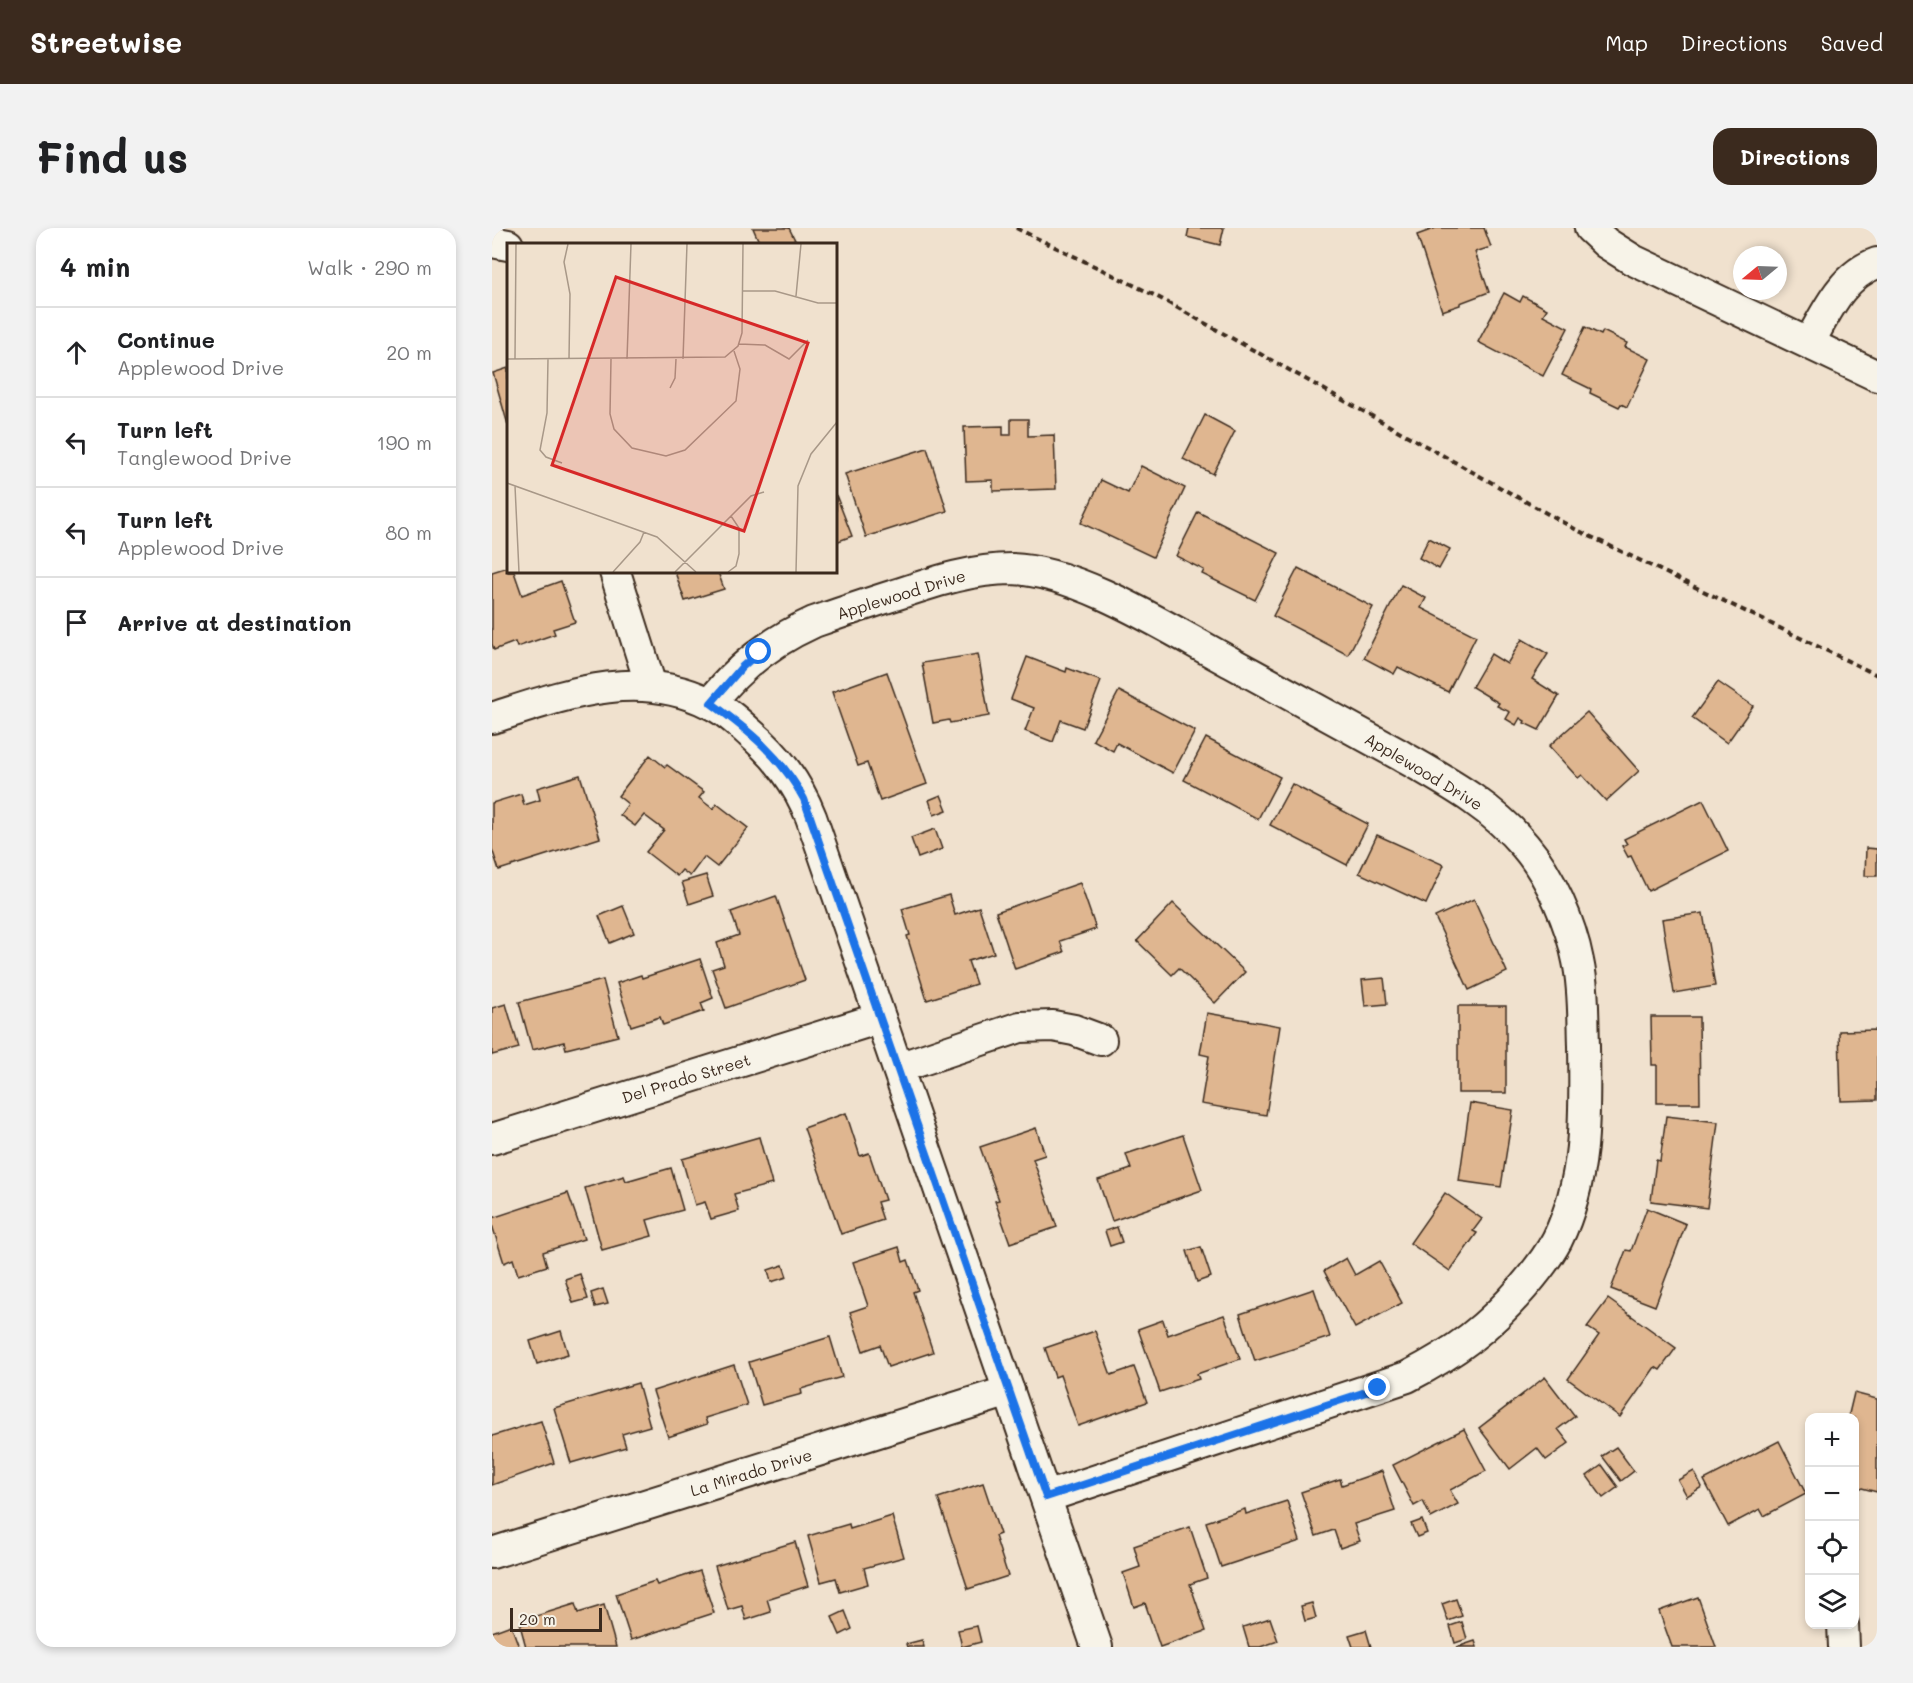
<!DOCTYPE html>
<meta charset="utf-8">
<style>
body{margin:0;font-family:Mali,sans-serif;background:#f2f2f2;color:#202124}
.controls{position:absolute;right:18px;bottom:18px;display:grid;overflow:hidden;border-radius:12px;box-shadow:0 3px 9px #0003}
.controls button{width:54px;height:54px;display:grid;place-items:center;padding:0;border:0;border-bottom:2px solid #e0e0e0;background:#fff;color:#202124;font:30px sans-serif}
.compass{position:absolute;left:1241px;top:18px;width:54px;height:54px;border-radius:50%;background:#fff;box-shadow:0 3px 9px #0003;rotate:251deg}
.scale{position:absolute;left:18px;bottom:15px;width:92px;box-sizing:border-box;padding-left:6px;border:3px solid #3b2a1e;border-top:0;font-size:16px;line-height:21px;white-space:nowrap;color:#3b2a1e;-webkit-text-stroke:4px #f7f3e8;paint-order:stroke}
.stop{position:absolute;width:18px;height:18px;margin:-14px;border:4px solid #1a73e8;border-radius:50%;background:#fff}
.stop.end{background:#1a73e8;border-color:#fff;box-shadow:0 2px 6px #0008}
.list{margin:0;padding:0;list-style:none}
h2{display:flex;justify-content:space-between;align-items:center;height:78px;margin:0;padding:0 24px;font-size:26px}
h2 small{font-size:20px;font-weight:400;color:#757577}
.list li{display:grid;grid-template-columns:39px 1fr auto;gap:18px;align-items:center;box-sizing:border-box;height:90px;padding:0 24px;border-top:2px solid #e0e0e0}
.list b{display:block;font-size:22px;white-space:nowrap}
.list p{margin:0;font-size:20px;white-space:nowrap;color:#757577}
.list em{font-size:20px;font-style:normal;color:#757577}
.icon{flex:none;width:33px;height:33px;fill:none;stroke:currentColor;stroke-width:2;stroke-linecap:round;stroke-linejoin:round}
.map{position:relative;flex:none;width:1385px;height:1419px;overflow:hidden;border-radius:18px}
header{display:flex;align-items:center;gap:36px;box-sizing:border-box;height:84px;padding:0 30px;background:#3b2a1e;color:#fff}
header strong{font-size:28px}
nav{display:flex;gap:33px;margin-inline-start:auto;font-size:21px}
.intro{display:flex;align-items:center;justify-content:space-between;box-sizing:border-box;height:144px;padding:0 36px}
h1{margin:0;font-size:42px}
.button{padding:15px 27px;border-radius:18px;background:#3b2a1e;color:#fff;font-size:21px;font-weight:700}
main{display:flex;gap:36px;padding:0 36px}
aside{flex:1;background:#fff;border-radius:18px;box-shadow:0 3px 9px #0003}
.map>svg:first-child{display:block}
.building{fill:#dfb690;stroke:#3b2a1e;stroke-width:1.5}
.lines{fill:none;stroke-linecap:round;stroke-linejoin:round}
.minor-casing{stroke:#3b2a1e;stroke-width:34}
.path{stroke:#3b2a1e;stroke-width:4;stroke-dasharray:6 4.5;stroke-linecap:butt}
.minor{stroke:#f7f3e8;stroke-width:30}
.route{stroke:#1a73e8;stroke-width:8}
.labels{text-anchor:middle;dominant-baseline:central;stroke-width:5;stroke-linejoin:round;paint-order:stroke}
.street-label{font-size:16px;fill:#3b2a1e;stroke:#f7f3e8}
.inset-road{fill:none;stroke:#a89888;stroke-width:1.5}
.view{fill:#d62828;fill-opacity:0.15;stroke:#d62828;stroke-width:3}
.inset-edge{fill:none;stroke:#3b2a1e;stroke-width:3}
</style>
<header>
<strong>Streetwise</strong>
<nav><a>Map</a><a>Directions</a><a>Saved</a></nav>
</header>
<div class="intro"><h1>Find us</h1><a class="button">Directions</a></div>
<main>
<aside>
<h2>4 min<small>Walk · 290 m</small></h2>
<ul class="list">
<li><svg class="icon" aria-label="ahead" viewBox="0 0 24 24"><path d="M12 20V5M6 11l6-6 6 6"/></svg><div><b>Continue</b><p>Applewood Drive</p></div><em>20 m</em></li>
<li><svg class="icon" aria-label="left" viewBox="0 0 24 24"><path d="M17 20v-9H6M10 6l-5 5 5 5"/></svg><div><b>Turn left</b><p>Tanglewood Drive</p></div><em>190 m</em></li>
<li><svg class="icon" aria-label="left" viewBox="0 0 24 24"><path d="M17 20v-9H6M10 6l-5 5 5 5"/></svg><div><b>Turn left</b><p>Applewood Drive</p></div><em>80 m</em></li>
<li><svg class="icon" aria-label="arrive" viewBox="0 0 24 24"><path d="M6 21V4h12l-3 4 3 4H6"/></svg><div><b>Arrive at destination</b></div></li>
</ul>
</aside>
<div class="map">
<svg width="1385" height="1419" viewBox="0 0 1385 1419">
<rect width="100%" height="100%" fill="#f0e1ce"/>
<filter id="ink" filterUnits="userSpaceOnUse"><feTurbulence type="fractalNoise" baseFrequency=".0167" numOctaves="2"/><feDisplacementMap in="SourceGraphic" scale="12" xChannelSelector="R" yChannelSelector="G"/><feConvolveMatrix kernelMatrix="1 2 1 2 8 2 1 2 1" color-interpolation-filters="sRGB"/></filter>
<g filter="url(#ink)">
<!-- building -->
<g class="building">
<polygon points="261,0 297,0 305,16 268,16"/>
<polygon points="697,0 732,0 728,17 695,9"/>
<polygon points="944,0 992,0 999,19 983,24 997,64 968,75 968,77 950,83 925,7"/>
<polygon points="1012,65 1028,74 1031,68 1055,81 1051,87 1076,100 1051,148 986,114"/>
<polygon points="1093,99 1109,107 1111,103 1135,115 1133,119 1158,131 1135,179 1129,176 1127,179 1098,165 1099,161 1070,147"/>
<polygon points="16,140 16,197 1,145"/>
<polygon points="713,187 743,203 721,246 691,231"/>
<polygon points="519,191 536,191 536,208 562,207 564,261 501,263 501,252 474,253 472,199 511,198 511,207 519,207"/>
<polygon points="435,220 455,283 374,309 353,246"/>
<polygon points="649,238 693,260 661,329 589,295 609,252 636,265"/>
<polygon points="344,267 360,308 344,314"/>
<polygon points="706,284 787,325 763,372 710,346 712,342 684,328"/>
<polygon points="937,310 958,321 947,341 927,330"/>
<polygon points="16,339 16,344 22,344 30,367 69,353 83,394 61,401 63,406 25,419 23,414 2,422 0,416 0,344"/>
<polygon points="806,340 881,379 856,427 781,388"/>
<polygon points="183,344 226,344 232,361 193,373"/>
<polygon points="909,357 934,370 929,380 984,408 956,464 906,439 902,446 872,430"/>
<polygon points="1030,411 1056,426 1040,451 1067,468 1047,502 1032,495 1033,493 1028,490 1024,497 1014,491 1018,484 1005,478 1007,475 980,459 999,426 1015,436"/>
<polygon points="486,426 497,488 458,495 457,492 441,495 430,435"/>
<polygon points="535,429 574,444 575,440 609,453 591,500 569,492 561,514 533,503 542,480 519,471"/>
<polygon points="395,444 435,556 388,573 375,535 366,538 340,464"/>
<polygon points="1226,454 1261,478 1235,515 1200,490"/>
<polygon points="627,463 703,503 681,545 625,515 621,523 601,512"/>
<polygon points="1095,484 1147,543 1114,573 1090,547 1086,550 1057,518"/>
<polygon points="714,510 788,549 766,591 692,552"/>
<polygon points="158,527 173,539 175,537 212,564 207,570 221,581 225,576 256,600 225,639 212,629 198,648 190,642 185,648 154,624 172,602 152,587 143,598 128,587 136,576 126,568"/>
<polygon points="88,547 108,610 7,642 0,621 0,575 29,566 32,577 48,572 45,560"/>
<polygon points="800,556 876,596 855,637 778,597"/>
<polygon points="449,567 455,582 442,587 437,572"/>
<polygon points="1211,572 1236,623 1156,663 1139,628 1136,629 1130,618 1135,616 1132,611"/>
<polygon points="443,601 450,621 426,630 419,610"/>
<polygon points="885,607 952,637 934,676 867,645"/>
<polygon points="1374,620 1385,621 1385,648 1373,648"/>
<polygon points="214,647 221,668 197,676 190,654"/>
<polygon points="588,655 604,701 568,713 572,724 523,741 504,684"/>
<polygon points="457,667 463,687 487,679 502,725 476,733 484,756 435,772 415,708 418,707 410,681"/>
<polygon points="284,668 313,752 234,780 220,741 232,737 225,715 247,707 239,684"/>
<polygon points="982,671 1015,744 977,762 943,689"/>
<polygon points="681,675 753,744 723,775 687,740 680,747 645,713"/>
<polygon points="131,678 142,705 118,715 107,688"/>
<polygon points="1211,685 1223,758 1182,765 1170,691"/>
<polygon points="208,731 221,770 209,775 212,783 171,797 168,789 139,798 125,755 149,747 150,750"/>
<polygon points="892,750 895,776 873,778 870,752"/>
<polygon points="111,752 126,808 74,821 72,814 40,822 27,774"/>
<polygon points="14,776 27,820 0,827 0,780"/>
<rect x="966" y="778" width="48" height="87"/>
<polygon points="715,785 788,798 774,887 709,876 717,828 708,826"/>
<polygon points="1159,789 1207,789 1208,875 1165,875 1165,837 1160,837"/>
<polygon points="1385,802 1385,872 1349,873 1347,803"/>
<polygon points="978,875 1021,882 1009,959 967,953"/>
<polygon points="354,885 368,928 377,925 393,972 385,974 391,992 349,1006 312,900"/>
<polygon points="1174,888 1226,894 1215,980 1159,973 1164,932 1168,933"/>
<polygon points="544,900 553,927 541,931 565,999 518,1015 503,973 507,972 488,919"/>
<polygon points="691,907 710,962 620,993 606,952 639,941 634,926"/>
<polygon points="267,909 280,956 242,966 247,983 219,991 213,974 203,977 190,931"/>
<polygon points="179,940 191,982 155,992 160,1008 110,1022 93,960 132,948 134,953"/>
<polygon points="76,965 92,1011 51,1024 55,1038 26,1047 21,1031 12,1035 0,997 0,990"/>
<polygon points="953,965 990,991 981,1003 985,1005 958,1043 918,1015"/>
<polygon points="1155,980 1194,996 1163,1078 1119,1061 1134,1022 1139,1023"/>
<polygon points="625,999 630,1014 618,1018 613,1003"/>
<polygon points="407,1019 411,1034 416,1032 426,1062 421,1064 441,1124 396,1139 388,1117 371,1123 358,1084 376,1078 361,1034"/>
<polygon points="709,1019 719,1049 705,1054 695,1023"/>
<polygon points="854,1030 863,1047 887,1033 910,1075 863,1100 832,1043"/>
<polygon points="291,1037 295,1049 279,1054 276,1042"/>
<polygon points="88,1046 96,1071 81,1075 73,1051"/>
<polygon points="111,1061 116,1076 103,1079 99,1065"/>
<polygon points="822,1061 838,1109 763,1133 748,1086"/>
<polygon points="1116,1071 1184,1120 1168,1142 1163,1139 1128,1189 1076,1151 1107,1107 1095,1099"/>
<polygon points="732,1087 748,1131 705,1146 707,1151 668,1164 646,1101 671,1092 676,1107"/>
<polygon points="69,1103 76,1126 45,1136 38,1113"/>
<polygon points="603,1103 619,1147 642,1139 655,1174 586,1198 568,1147 563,1149 553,1120"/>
<polygon points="338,1109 350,1149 309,1161 310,1166 270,1177 257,1134"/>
<polygon points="242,1137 255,1177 213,1190 215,1196 176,1209 161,1163"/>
<polygon points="1053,1149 1083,1188 1066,1201 1077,1215 1054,1232 1045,1220 1018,1241 987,1200"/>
<polygon points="146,1155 158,1198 130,1206 134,1219 79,1235 62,1180"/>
<polygon points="1362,1165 1385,1171 1385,1264 1362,1258 1362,1190 1356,1190"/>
<polygon points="49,1193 62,1235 0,1257 0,1208"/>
<polygon points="972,1201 994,1243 958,1262 966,1276 939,1290 931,1273 922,1278 901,1237"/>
<polygon points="1287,1213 1314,1266 1272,1288 1268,1281 1236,1298 1212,1252"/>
<polygon points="1124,1219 1142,1243 1129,1253 1110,1228"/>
<polygon points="1110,1237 1126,1259 1111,1270 1095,1248"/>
<polygon points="890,1243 903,1283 862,1296 868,1313 848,1320 842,1302 824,1308 809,1264 848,1251 850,1257"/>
<polygon points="1202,1243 1210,1259 1195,1268 1186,1252"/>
<polygon points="491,1255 508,1306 503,1308 516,1348 476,1361 446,1270"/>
<polygon points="795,1273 808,1313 729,1339 714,1294 753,1281 754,1286"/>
<polygon points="400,1288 412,1329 372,1340 376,1356 348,1364 344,1350 329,1354 316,1308 357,1296 358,1301"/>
<polygon points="930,1292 935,1305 925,1309 919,1296"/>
<polygon points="698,1299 715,1350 698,1356 714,1403 668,1419 653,1375 642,1379 631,1345 648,1339 642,1318"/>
<polygon points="303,1314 316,1358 275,1371 279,1384 254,1392 250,1378 236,1382 223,1338"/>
<polygon points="208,1343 222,1385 139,1412 124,1366 163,1353 165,1357"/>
<polygon points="1206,1369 1224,1419 1180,1419 1167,1383"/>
<polygon points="964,1371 970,1388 956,1393 950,1376"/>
<polygon points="820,1375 824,1390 813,1393 809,1378"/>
<polygon points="83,1376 86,1385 112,1377 124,1419 34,1419 28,1397 42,1393 41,1389"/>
<polygon points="353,1383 360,1401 348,1407 340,1389"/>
<polygon points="778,1390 786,1413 768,1419 757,1419 751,1399"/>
<polygon points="970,1394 975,1411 963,1415 958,1398"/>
<polygon points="19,1397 27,1419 0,1419 0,1404"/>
<polygon points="485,1398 489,1414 470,1419 466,1402"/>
<polygon points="874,1402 879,1419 861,1419 857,1407"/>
<polygon points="430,1412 432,1419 415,1419 414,1416"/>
<polygon points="983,1413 985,1419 965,1419"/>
</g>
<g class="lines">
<defs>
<g id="minor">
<polyline points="1098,0 1114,15 1141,32 1385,148"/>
<polyline points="0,14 16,17"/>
<path d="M1317,115C1334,85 1350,47 1385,35"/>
<polyline points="123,344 159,458"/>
<path d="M219,475C246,438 280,413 322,394C351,384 380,374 409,365C445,353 481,341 520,341C588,343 680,403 740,435C796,466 852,496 908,527C953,553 999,577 1033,618C1058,647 1079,696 1086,733C1092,760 1091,790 1092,818C1093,885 1095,951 1065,1012C1056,1029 1044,1044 1032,1058C996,1100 964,1124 915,1149L554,1269"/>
<path d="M0,490C72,467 144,439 217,475C232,481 246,494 258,505C286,529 305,554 319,589L605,1419"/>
<polyline points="406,840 528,799 561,798 582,802 609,812"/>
<polyline points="0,911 388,790"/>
<polyline points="0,1325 517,1163"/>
<polyline points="1351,1396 1352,1419"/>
</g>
</defs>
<!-- minor casing -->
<use href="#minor" class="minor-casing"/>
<!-- path -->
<polyline class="path" points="524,0 664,68 1083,301 1385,447"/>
<!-- minor -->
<use href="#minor" class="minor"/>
</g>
</g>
<g class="lines" filter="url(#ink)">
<!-- route -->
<path class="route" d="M267,424L250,439L219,475C256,502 290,529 312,571L554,1269L886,1160"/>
</g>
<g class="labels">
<!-- street labels -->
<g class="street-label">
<text transform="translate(409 366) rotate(-17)">Applewood Drive</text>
<text transform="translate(932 543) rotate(31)">Applewood Drive</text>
<text transform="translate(194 850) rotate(-17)">Del Prado Street</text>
<text transform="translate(259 1244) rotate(-17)">La Mirado Drive</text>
</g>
</g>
<!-- overview -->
<g transform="translate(15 15)">
<rect width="330" height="330" fill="#f0e1ce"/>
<path class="inset-road" d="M61,1L57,19L63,51L62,116M236,48H268L311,60H330M289,53L294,1M232,101L258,102L282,116L301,97M0,116L218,114L231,103L235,90L236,1M8,116L9,1M41,116L40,170L33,207L39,214L55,220M104,116L103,171L107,186L125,205L159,213L178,207L229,158L233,126L227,108M120,116L124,1M176,116L180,1M163,145L168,135L169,116M0,240L150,294L189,329M8,243L12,329M106,329L133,299L137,289M168,329L244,253L257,249M221,329L229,323L232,311V285L224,273M289,329L291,243L304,211L330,179"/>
<path class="view" d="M109,34L301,100L237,288L45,222Z"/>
<rect width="330" height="330" class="inset-edge"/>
</g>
</svg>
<div class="controls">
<button>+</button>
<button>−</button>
<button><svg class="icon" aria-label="locate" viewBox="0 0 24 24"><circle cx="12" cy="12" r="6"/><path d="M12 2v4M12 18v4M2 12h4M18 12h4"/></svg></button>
<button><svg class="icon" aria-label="layers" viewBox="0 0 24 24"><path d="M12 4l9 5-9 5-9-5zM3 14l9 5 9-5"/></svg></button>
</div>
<svg class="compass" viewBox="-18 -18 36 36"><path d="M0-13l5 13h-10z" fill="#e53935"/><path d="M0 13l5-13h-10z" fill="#757577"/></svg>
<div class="scale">20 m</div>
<div class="stop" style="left:267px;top:424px"></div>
<div class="stop end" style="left:886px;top:1160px"></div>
</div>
</main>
